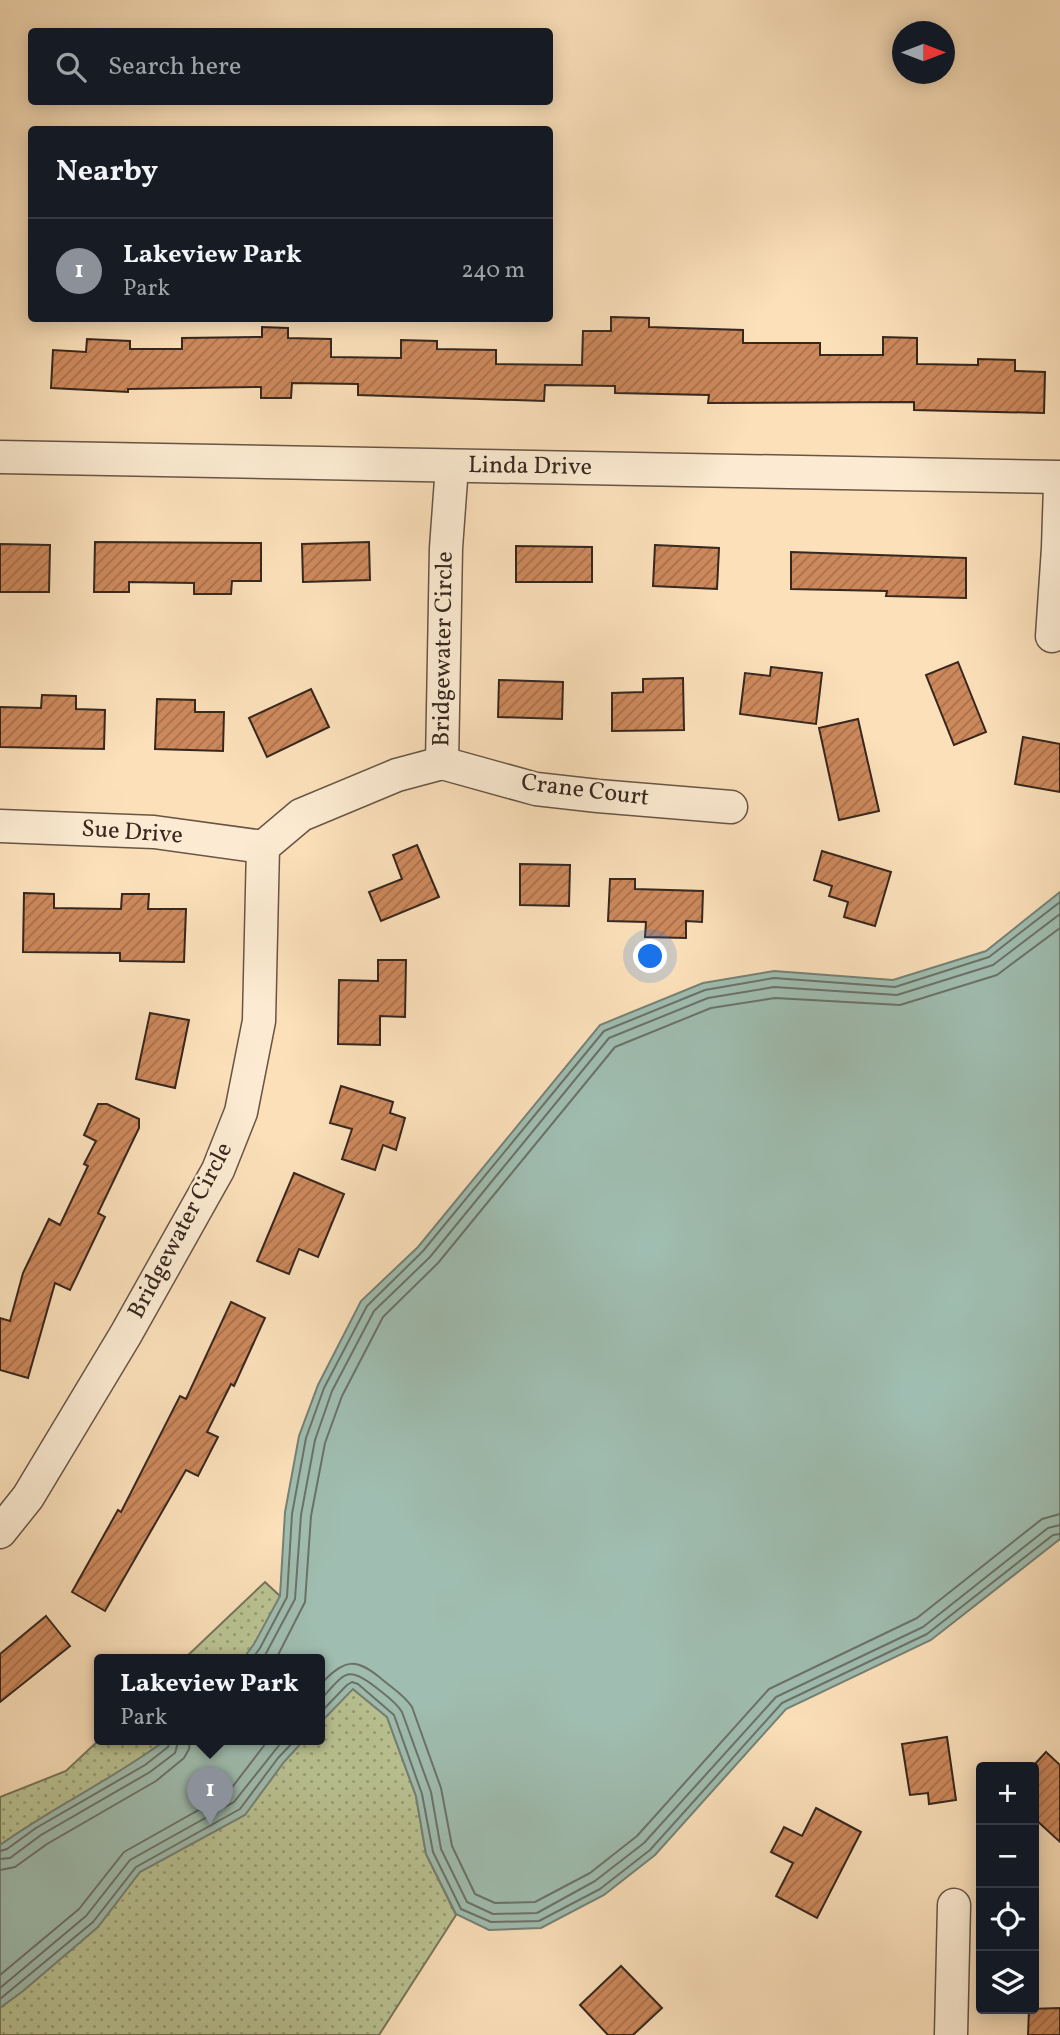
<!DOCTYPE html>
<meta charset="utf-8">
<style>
body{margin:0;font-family:Vollkorn,serif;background:#242831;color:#f1f3f6}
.controls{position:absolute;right:21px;bottom:21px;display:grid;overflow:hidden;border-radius:7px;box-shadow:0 4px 18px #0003}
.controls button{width:63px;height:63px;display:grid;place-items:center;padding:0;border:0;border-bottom:2px solid #363941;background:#171b24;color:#f1f3f6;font:35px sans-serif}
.compass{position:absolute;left:892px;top:21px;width:63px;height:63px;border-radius:50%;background:#171b24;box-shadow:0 4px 18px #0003;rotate:90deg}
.you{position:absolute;left:651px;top:957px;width:24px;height:24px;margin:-18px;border:5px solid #fff;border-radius:50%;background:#1a73e8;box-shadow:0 0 0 10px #1a73e833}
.badge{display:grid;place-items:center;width:46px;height:46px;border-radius:50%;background:#8c9099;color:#fff;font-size:23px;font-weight:700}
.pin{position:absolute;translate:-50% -58px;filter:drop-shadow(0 2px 4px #0008)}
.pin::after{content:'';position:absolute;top:37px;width:24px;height:21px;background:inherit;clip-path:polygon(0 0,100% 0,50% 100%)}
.popup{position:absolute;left:94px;top:1654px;width:231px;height:91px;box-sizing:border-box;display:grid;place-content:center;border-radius:7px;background:#171b24;filter:drop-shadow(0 2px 5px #0005);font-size:23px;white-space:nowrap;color:#9ea1a6}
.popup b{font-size:26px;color:#f1f3f6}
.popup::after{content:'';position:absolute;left:50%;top:100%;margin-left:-14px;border:14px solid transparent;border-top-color:#171b24}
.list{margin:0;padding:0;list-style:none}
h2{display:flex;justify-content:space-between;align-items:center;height:91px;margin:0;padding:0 28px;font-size:30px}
h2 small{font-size:23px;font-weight:400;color:#9ea1a6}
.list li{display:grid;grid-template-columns:46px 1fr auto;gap:21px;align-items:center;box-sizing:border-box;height:105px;padding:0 28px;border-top:2px solid #363941}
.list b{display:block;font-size:26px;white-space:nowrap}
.list p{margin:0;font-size:23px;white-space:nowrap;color:#9ea1a6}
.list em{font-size:23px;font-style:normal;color:#9ea1a6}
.icon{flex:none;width:38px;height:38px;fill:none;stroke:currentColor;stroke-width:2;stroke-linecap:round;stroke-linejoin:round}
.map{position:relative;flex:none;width:1060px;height:2035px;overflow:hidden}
.search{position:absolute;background:#171b24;box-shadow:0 4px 18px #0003;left:28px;top:28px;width:525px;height:77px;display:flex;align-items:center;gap:18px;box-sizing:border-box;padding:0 24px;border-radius:7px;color:#9ea1a6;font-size:26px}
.panel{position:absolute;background:#171b24;box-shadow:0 4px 18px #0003;left:28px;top:126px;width:525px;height:196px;border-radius:7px}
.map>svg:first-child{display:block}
.park{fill:url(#park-dots);stroke:#787559;stroke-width:2}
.water{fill:#9fbdb0;stroke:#758176;stroke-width:2}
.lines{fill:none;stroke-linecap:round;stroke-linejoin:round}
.shore{stroke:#6b7268;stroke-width:2}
.building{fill:url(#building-hatch);stroke:#37271f;stroke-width:2}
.minor-casing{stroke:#685546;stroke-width:35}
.minor{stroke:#fcebd2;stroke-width:32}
.labels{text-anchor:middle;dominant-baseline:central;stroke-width:5;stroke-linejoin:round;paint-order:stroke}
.street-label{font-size:24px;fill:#37271f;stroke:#fcebd2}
</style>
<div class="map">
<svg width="1060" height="2035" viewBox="0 0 1060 2035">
<defs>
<pattern id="park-dots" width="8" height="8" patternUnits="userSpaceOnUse" patternTransform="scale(1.75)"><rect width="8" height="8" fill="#bac393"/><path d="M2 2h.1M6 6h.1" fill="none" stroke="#989e77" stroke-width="1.8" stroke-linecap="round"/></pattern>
<pattern id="building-hatch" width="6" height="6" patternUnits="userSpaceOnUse" patternTransform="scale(1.75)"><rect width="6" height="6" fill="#cd895c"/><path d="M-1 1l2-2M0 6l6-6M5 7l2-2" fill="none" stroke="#a7704b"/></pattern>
</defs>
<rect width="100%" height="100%" fill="#fbe0ba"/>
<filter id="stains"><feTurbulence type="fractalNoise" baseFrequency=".00286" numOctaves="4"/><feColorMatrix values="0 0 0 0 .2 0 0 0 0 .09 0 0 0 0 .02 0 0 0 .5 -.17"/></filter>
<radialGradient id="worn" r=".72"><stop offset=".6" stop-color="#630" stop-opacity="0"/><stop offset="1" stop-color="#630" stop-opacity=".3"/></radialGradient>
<!-- park -->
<polygon class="park" points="265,1582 280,1596 353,1689 387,1717 416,1796 426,1854 456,1915 379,2035 0,2035 0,1797 66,1771 100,1739 320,1739 320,1659 184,1659"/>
<!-- water -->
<g class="water">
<polygon points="1060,892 1060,1539 931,1640 786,1709 655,1855 604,1895 541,1928 489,1930 456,1914 426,1854 416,1796 387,1717 353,1689 320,1723 320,1659 243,1659 254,1644 280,1596 285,1512 299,1436 318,1385 361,1301 418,1247 600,1025 703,983 774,971 893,980 986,951"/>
<path d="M167,1739H305L284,1762L245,1815L140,1872L98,1927L23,1991L0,2008V1845C54,1806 114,1779 167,1739Z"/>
</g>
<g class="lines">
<!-- shore -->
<g class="shore">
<polyline points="252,1659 260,1648 287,1597 292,1514 306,1438 324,1388 367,1306 423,1251 604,1031 705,990 774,978 895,987 989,957 1060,902"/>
<polyline points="263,1659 295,1599 301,1515 315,1440 332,1391 374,1311 430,1257 609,1038 708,998 774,987 897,995 993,965 1060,914"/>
<polyline points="276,1659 305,1602 311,1516 325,1443 342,1396 383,1317 438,1263 615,1047 711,1008 775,998 900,1005 997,975 1060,928"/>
<path d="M320,1685C345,1658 356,1657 384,1681C394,1689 405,1696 412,1707L441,1788L452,1846L475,1894L495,1903L535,1902L590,1873L637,1836L769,1689L917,1618L1042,1519L1060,1514"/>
<path d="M320,1700C345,1674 346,1663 378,1689C387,1696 397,1703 402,1712L431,1792L441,1849L467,1902L493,1914L537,1913L595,1881L644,1843L776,1697L923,1627L1048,1528L1060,1525"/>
<polyline points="320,1713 347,1685 352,1682 358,1684 394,1715 422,1794 433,1852 461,1909 491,1922 539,1921 600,1889 650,1850 782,1703 927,1634 1053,1535 1060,1534"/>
<polyline points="0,1851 7,1849 36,1828 145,1765 168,1747 171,1739"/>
<polyline points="0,1859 10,1858 41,1835 150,1772 175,1753 179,1739"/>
<polyline points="0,1870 15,1867 47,1844 156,1781 184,1758 189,1749 190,1739"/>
<polyline points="0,1975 79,1909 124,1852 227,1794 269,1739"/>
<polyline points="0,1988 86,1916 130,1860 234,1802 284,1739"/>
<polyline points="0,1999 93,1922 136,1867 240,1809 278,1758 296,1739"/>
</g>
</g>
<!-- building -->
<g class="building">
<polygon points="611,317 649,318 649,327 743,330 743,343 820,343 820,355 883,355 883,337 917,338 917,364 978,365 978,359 1015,360 1015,371 1045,372 1044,413 914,410 914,402 708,403 709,395 615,393 615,386 545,385 544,401 358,395 358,384 292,383 291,398 261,398 261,387 128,389 128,392 51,388 53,350 86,352 87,339 130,341 130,349 182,349 182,338 262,337 262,327 288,328 288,338 331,339 331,357 401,358 401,340 437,341 437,349 496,350 496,364 582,365 583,331 611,331"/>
<polygon points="95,542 261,543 261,581 232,581 231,594 194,594 194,583 129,582 129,592 94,592"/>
<polygon points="369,542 370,580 303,582 302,544"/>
<polygon points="0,544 50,545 49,592 0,592"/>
<polygon points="655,545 719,548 717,589 653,586"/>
<polygon points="516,546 592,547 592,582 516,582"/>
<polygon points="791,552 966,558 966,598 886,596 887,591 791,589"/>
<polygon points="958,662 986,732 954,745 926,675"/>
<polygon points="771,667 822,673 816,724 740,714 745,673 770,676"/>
<polygon points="683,678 684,730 612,731 612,693 643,692 643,679"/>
<polygon points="499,680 563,682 562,719 498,717"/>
<polygon points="311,689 329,727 267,757 249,718"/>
<polygon points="42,695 76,696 76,709 105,710 104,749 0,747 0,707 41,708"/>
<polygon points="157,699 195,700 195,712 224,712 223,751 155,749"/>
<polygon points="858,719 879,811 839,820 819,728"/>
<polygon points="1023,737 1060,744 1060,792 1015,784"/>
<polygon points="417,845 439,897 381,921 369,892 402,879 393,855"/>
<polygon points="822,851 891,872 875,926 844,917 848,902 829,896 832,886 814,880"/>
<polygon points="520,864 570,865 569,906 520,905"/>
<polygon points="610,879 635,879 635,889 703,891 702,922 686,921 686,938 645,937 646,922 608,921"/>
<polygon points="24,893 54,894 54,908 121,909 122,894 149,894 148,909 186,909 184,962 120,961 120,953 23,952"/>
<polygon points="378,960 406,960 405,1017 380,1016 380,1045 338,1044 339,980 378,981"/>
<polygon points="150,1013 189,1020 175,1088 136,1079"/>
<polygon points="341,1086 393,1102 390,1113 405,1118 396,1150 383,1145 375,1170 342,1159 352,1129 330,1123"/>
<polygon points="98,1104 107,1104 139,1119 139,1128 98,1213 105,1217 70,1290 55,1283 28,1378 0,1370 0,1318 10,1321 23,1273 49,1219 60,1225 88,1166 84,1164 96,1141 84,1135"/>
<polygon points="294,1173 344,1194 318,1257 299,1249 289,1274 257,1261"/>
<polygon points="231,1302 265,1318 234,1386 231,1384 207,1432 218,1437 198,1476 186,1470 105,1611 72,1592 118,1510 121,1512 180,1396 186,1399"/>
<polygon points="46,1616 70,1646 0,1702 0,1654"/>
<polygon points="947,1737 956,1800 929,1804 928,1793 910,1795 902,1744"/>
<polygon points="1046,1752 1060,1765 1060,1842 1034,1818 1034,1765"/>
<polygon points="816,1808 861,1832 817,1918 776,1896 793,1863 771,1852 784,1827 802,1836"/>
<polygon points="621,1966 662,2008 633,2035 608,2035 580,2005"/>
<polygon points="1060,2008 1060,2035 1028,2035 1029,2009"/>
</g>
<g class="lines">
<defs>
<g id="minor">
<polyline points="0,457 1060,477"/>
<polyline points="1052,636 1058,548 1060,485"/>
<polyline points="442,763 446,548 452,466"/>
<polyline points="442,763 536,789 598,796 731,807"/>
<polyline points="0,826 154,832 263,847"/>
<polyline points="0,1532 28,1497 126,1334 218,1170 241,1112 259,1021 263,847 301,815 397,775 442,763"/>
<polyline points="951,2035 954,1905"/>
</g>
</defs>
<!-- minor casing -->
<use href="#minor" class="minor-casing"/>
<!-- minor -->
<use href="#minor" class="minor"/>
</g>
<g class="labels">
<!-- street labels -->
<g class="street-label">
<text transform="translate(530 467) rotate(1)">Linda Drive</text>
<text transform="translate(444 649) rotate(-89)">Bridgewater Circle</text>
<text transform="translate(585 791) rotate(7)">Crane Court</text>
<text transform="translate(132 833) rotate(4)">Sue Drive</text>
<text transform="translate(181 1231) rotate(-62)">Bridgewater Circle</text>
</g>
</g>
<rect width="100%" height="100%" filter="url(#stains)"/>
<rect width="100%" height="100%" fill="url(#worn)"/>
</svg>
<div class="controls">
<button>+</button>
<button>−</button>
<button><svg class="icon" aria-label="locate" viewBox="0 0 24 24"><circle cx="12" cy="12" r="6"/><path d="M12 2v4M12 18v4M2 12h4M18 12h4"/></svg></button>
<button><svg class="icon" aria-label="layers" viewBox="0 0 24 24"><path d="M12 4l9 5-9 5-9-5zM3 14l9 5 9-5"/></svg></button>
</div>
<svg class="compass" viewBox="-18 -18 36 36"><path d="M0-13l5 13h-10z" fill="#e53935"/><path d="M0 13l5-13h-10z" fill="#9ea1a6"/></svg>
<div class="you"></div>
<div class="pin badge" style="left:210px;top:1825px">1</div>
<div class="popup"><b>Lakeview Park</b>Park</div>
<div class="search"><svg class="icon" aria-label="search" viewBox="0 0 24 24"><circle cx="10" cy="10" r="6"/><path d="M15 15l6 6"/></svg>Search here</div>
<section class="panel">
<h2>Nearby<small></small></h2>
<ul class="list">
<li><span class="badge">1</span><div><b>Lakeview Park</b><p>Park</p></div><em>240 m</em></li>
</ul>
</section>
</div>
